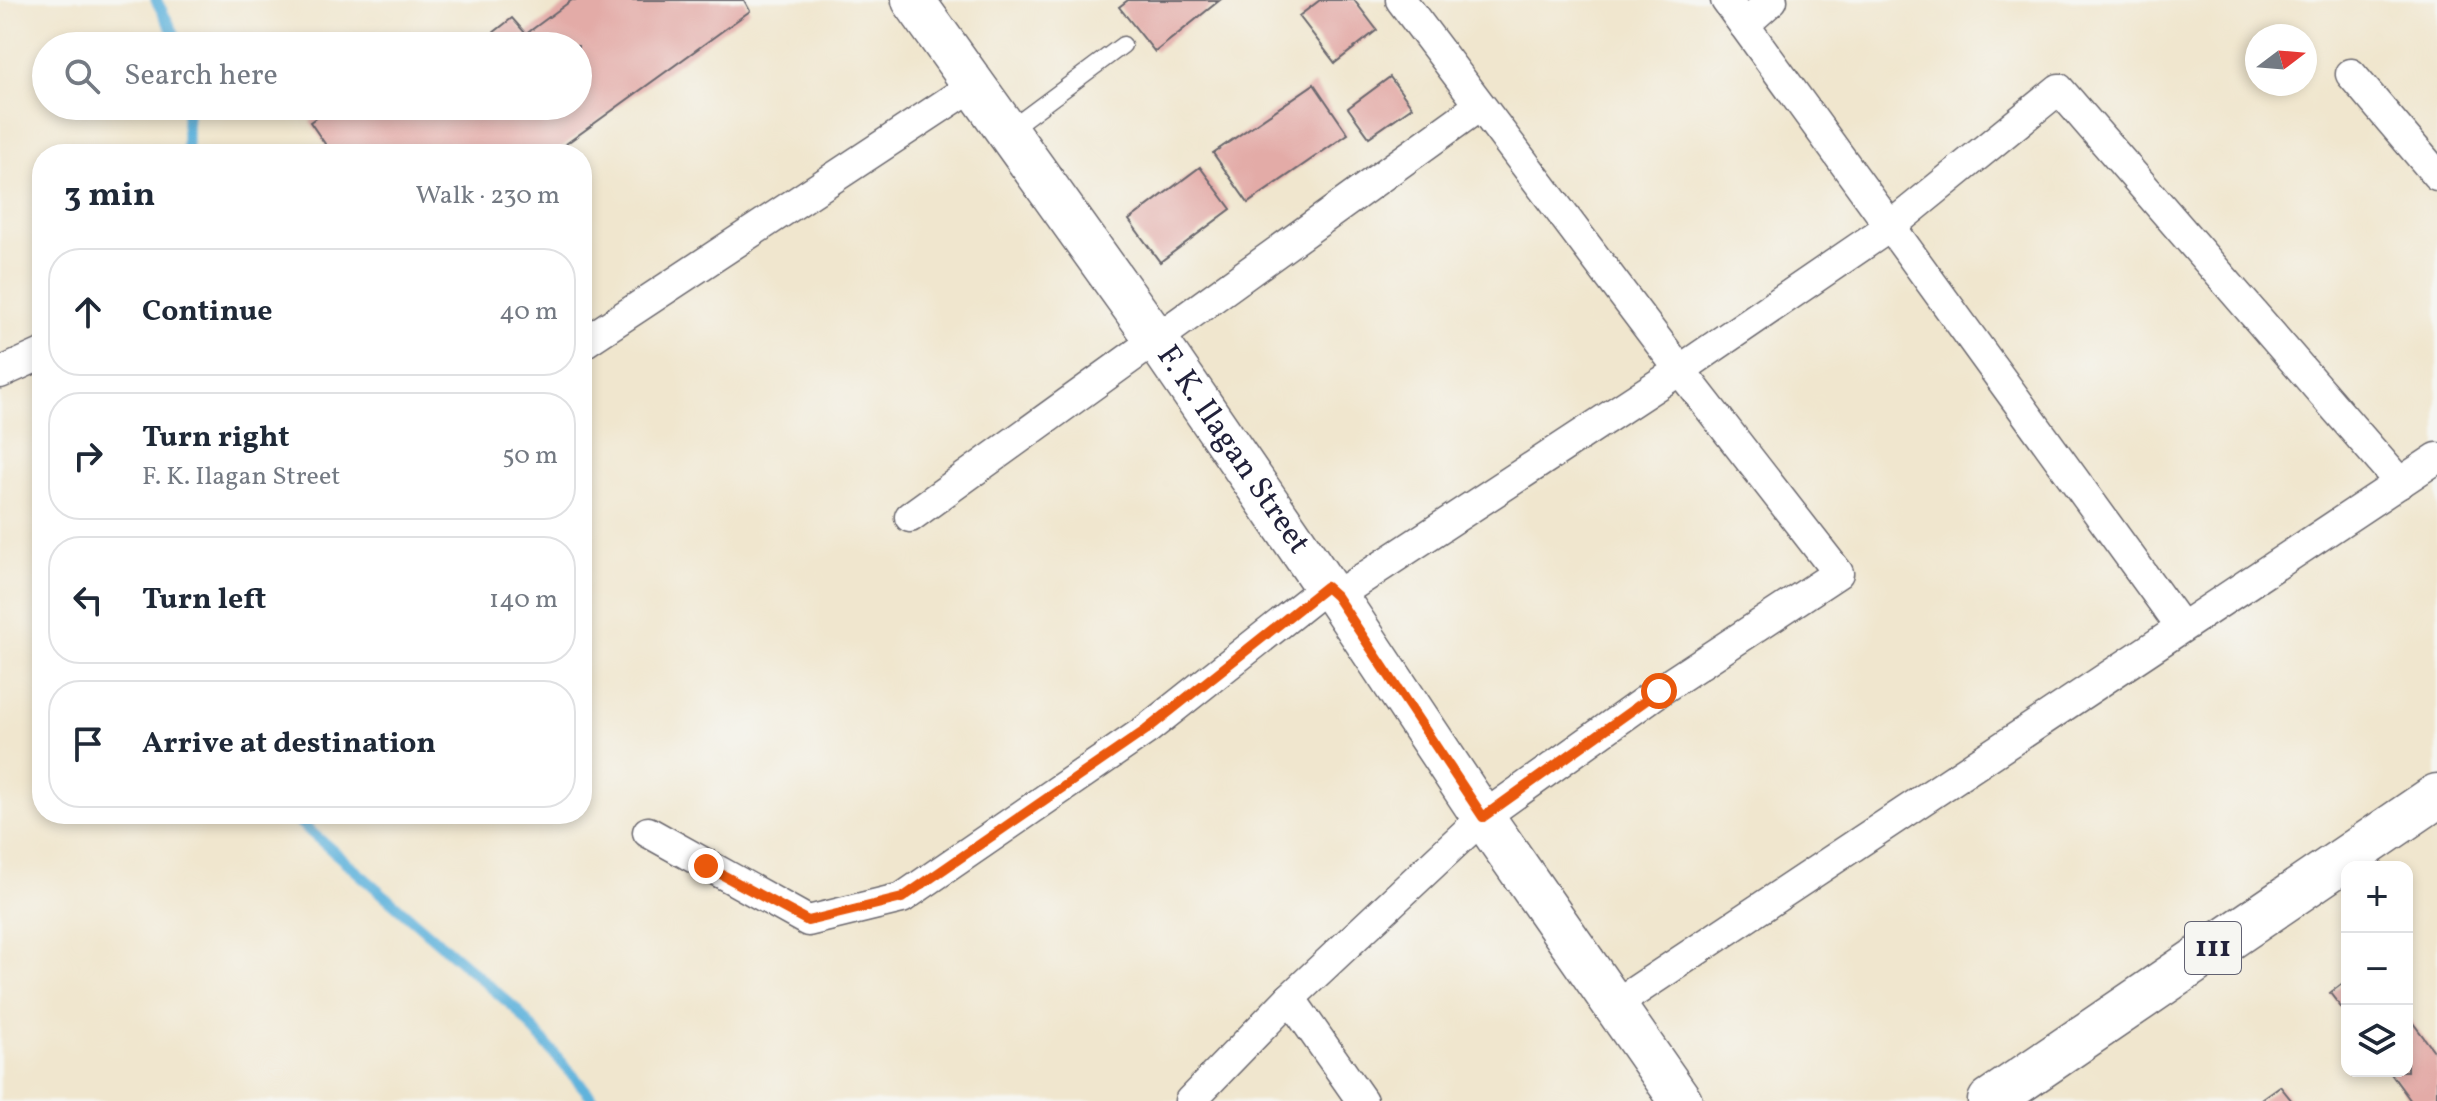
<!DOCTYPE html>
<meta charset="utf-8">
<style>
body{margin:0;font-family:Vollkorn,serif;background:#f6f6f7;color:#1f2937}
.controls{position:absolute;right:24px;bottom:24px;display:grid;overflow:hidden;border-radius:16px;box-shadow:0 4px 12px #0003}
.controls button{width:72px;height:72px;display:grid;place-items:center;padding:0;border:0;border-bottom:2px solid #e0e1e3;background:#fff;color:#1f2937;font:40px sans-serif}
.compass{position:absolute;left:2245px;top:24px;width:72px;height:72px;border-radius:50%;background:#fff;box-shadow:0 4px 12px #0003;rotate:74deg}
.stop{position:absolute;width:24px;height:24px;margin:-18px;border:6px solid #ea580c;border-radius:50%;background:#fff}
.stop.end{background:#ea580c;border-color:#fff;box-shadow:0 2px 8px #0008}
.list{margin:0;padding:0;list-style:none}
h2{display:flex;justify-content:space-between;align-items:center;height:104px;margin:0;padding:0 32px;font-size:34px}
h2 small{font-size:26px;font-weight:400;color:#747a83}
.list li{display:grid;grid-template-columns:52px 1fr auto;gap:24px;align-items:center;box-sizing:border-box;height:128px;margin:0 16px 16px;padding:0 16px;border:2px solid #e0e1e3;border-radius:32px}
.list b{display:block;font-size:30px;white-space:nowrap}
.list p{margin:0;font-size:26px;white-space:nowrap;color:#747a83}
.list em{font-size:26px;font-style:normal;color:#747a83}
.icon{flex:none;width:44px;height:44px;fill:none;stroke:currentColor;stroke-width:2;stroke-linecap:round;stroke-linejoin:round}
.map{position:relative;flex:none;width:2437px;height:1101px;overflow:hidden}
.search{position:absolute;background:#fff;box-shadow:0 4px 12px #0003;left:32px;top:32px;width:560px;height:88px;display:flex;align-items:center;gap:20px;box-sizing:border-box;padding:0 28px;border-radius:44px;color:#747a83;font-size:30px}
.panel{position:absolute;background:#fff;box-shadow:0 4px 12px #0003;left:32px;top:144px;width:560px;height:680px;border-radius:32px}
.map>svg:first-child{display:block}
.lines{fill:none;stroke-linecap:round;stroke-linejoin:round}
.stream{stroke:#61b3dc;stroke-width:11}
.building{fill:#e3aba7}
.lane-casing{stroke:#6a676e;stroke-width:19}
.street-casing{stroke:#6a676e;stroke-width:33}
.secondary-casing{stroke:#6a676e;stroke-width:45}
.primary-casing{stroke:#6a676e;stroke-width:47}
.lane{stroke:#fff;stroke-width:16}
.street{stroke:#fff;stroke-width:30}
.secondary{stroke:#fff;stroke-width:42}
.primary{stroke:#fff;stroke-width:44}
.route{stroke:#ea580c;stroke-width:10}
.labels{text-anchor:middle;dominant-baseline:central;stroke-width:8;stroke-linejoin:round;paint-order:stroke}
.shield{fill:#f6f6f2;stroke:#626272;stroke-width:2}
.shield-label{font-size:30px;font-weight:bold;fill:#22223b}
.street-label{font-size:32px;fill:#22223b;stroke:#f6f6f2}
</style>
<div class="map">
<svg width="2437" height="1101" viewBox="0 0 2437 1101">
<rect width="100%" height="100%" fill="#f6f6f2"/>
<filter id="ink" filterUnits="userSpaceOnUse"><feTurbulence type="fractalNoise" baseFrequency=".0125" numOctaves="2"/><feDisplacementMap in="SourceGraphic" scale="16" xChannelSelector="R" yChannelSelector="G"/><feConvolveMatrix kernelMatrix="1 2 1 2 8 2 1 2 1" color-interpolation-filters="sRGB"/></filter>
<filter id="wash" filterUnits="userSpaceOnUse"><feTurbulence type="fractalNoise" baseFrequency=".006" numOctaves="4" result="noise"/><feDisplacementMap in="SourceGraphic" scale="32" xChannelSelector="R" yChannelSelector="G"/><feGaussianBlur stdDeviation="1.8" result="paint"/><feColorMatrix in="noise" values="0 0 0 0 0 0 0 0 0 0 0 0 0 0 0 0 0 1.4 0 .05"/><feComposite in="paint" operator="in"/></filter>
<g filter="url(#wash)">
<rect width="100%" height="100%" fill="#f0e6ce"/>
<g class="lines">
<!-- stream -->
<g class="stream">
<polyline points="156,0 181,46"/>
<polyline points="187,154 187,106"/>
<polyline points="290,814 516,1009 595,1101"/>
</g>
</g>
<g id="blocks">
<!-- building -->
<g class="building">
<polygon points="572,0 744,0 750,11 552,154 332,154 310,122 333,106 418,106 422,111 429,106 578,106 578,46 494,46 488,37 512,18 526,34"/>
<polygon points="1128,0 1220,0 1155,52 1119,7"/>
<polygon points="1320,0 1354,0 1377,30 1335,63 1299,16"/>
<polygon points="1390,77 1412,107 1369,137 1348,108"/>
<polygon points="1314,84 1348,134 1248,203 1213,153"/>
<polygon points="1200,167 1231,209 1160,262 1129,220"/>
<polygon points="2347,980 2347,1015 2330,993"/>
<polygon points="2407,1015 2437,1055 2437,1101 2411,1101 2389,1071 2407,1071"/>
<polygon points="2280,1086 2292,1101 2259,1101"/>
</g>
</g>
</g>
<g filter="url(#ink)">
<use href="#blocks" fill-opacity="0" stroke="#6a676e" stroke-width="2"/>
<g class="lines">
<defs>
<polyline id="lane" points="1009,130 1123,45"/>
<g id="street">
<polyline points="1726,0 2181,627"/>
<polyline points="1744,25 1772,0"/>
<polyline points="2351,74 2437,175"/>
<polyline points="582,344 974,85"/>
<polyline points="0,373 42,354"/>
<polyline points="910,517 1479,106"/>
<polyline points="1336,596 1680,370 1892,225 2059,89 2400,483"/>
<polyline points="648,832 808,921 902,898 1146,730 1326,587"/>
<polyline points="1290,998 1362,1101"/>
<polyline points="1613,1006 2437,458"/>
<polyline points="1190,1101 1290,998 1483,817 1659,691 1838,573 1680,370 1401,0"/>
</g>
<g id="secondary">
<path id="s1" d="M913,0L1156,339L1326,587L1336,596L1483,817L1681,1101"/>
</g>
<polyline id="primary" points="1990,1101 2437,796"/>
</defs>
<!-- lane casing -->
<use href="#lane" class="lane-casing"/>
<!-- street casing -->
<use href="#street" class="street-casing"/>
<!-- secondary casing -->
<use href="#secondary" class="secondary-casing"/>
<!-- primary casing -->
<use href="#primary" class="primary-casing"/>
<!-- lane -->
<use href="#lane" class="lane"/>
<!-- street -->
<use href="#street" class="street"/>
<!-- secondary -->
<use href="#secondary" class="secondary"/>
<!-- primary -->
<use href="#primary" class="primary"/>
</g>
</g>
<g class="lines" filter="url(#ink)">
<!-- route -->
<polyline class="route" points="706,866 808,921 902,898 1146,730 1326,587 1336,596 1483,817 1659,691"/>
</g>
<g class="labels">
<!-- shield labels -->
<rect class="shield" x="2185" y="922" width="56" height="52" rx="6"/>
<g class="shield-label">
<text x="2213" y="948">111</text>
</g>
<!-- street labels -->
<g class="street-label">
<text stroke="none"><textPath href="#s1" startOffset="552">F. K. Ilagan Street</textPath></text>
</g>
</g>
</svg>
<div class="controls">
<button>+</button>
<button>−</button>
<button><svg class="icon" aria-label="layers" viewBox="0 0 24 24"><path d="M12 4l9 5-9 5-9-5zM3 14l9 5 9-5"/></svg></button>
</div>
<svg class="compass" viewBox="-18 -18 36 36"><path d="M0-13l5 13h-10z" fill="#e53935"/><path d="M0 13l5-13h-10z" fill="#747a83"/></svg>
<div class="stop" style="left:1659px;top:691px"></div>
<div class="stop end" style="left:706px;top:866px"></div>
<div class="search"><svg class="icon" aria-label="search" viewBox="0 0 24 24"><circle cx="10" cy="10" r="6"/><path d="M15 15l6 6"/></svg>Search here</div>
<section class="panel">
<h2>3 min<small>Walk · 230 m</small></h2>
<ul class="list">
<li><svg class="icon" aria-label="ahead" viewBox="0 0 24 24"><path d="M12 20V5M6 11l6-6 6 6"/></svg><div><b>Continue</b></div><em>40 m</em></li>
<li><svg class="icon" aria-label="right" viewBox="0 0 24 24"><path d="M7 20v-9h11M14 6l5 5-5 5"/></svg><div><b>Turn right</b><p>F. K. Ilagan Street</p></div><em>50 m</em></li>
<li><svg class="icon" aria-label="left" viewBox="0 0 24 24"><path d="M17 20v-9H6M10 6l-5 5 5 5"/></svg><div><b>Turn left</b></div><em>140 m</em></li>
<li><svg class="icon" aria-label="arrive" viewBox="0 0 24 24"><path d="M6 21V4h12l-3 4 3 4H6"/></svg><div><b>Arrive at destination</b></div></li>
</ul>
</section>
</div>
